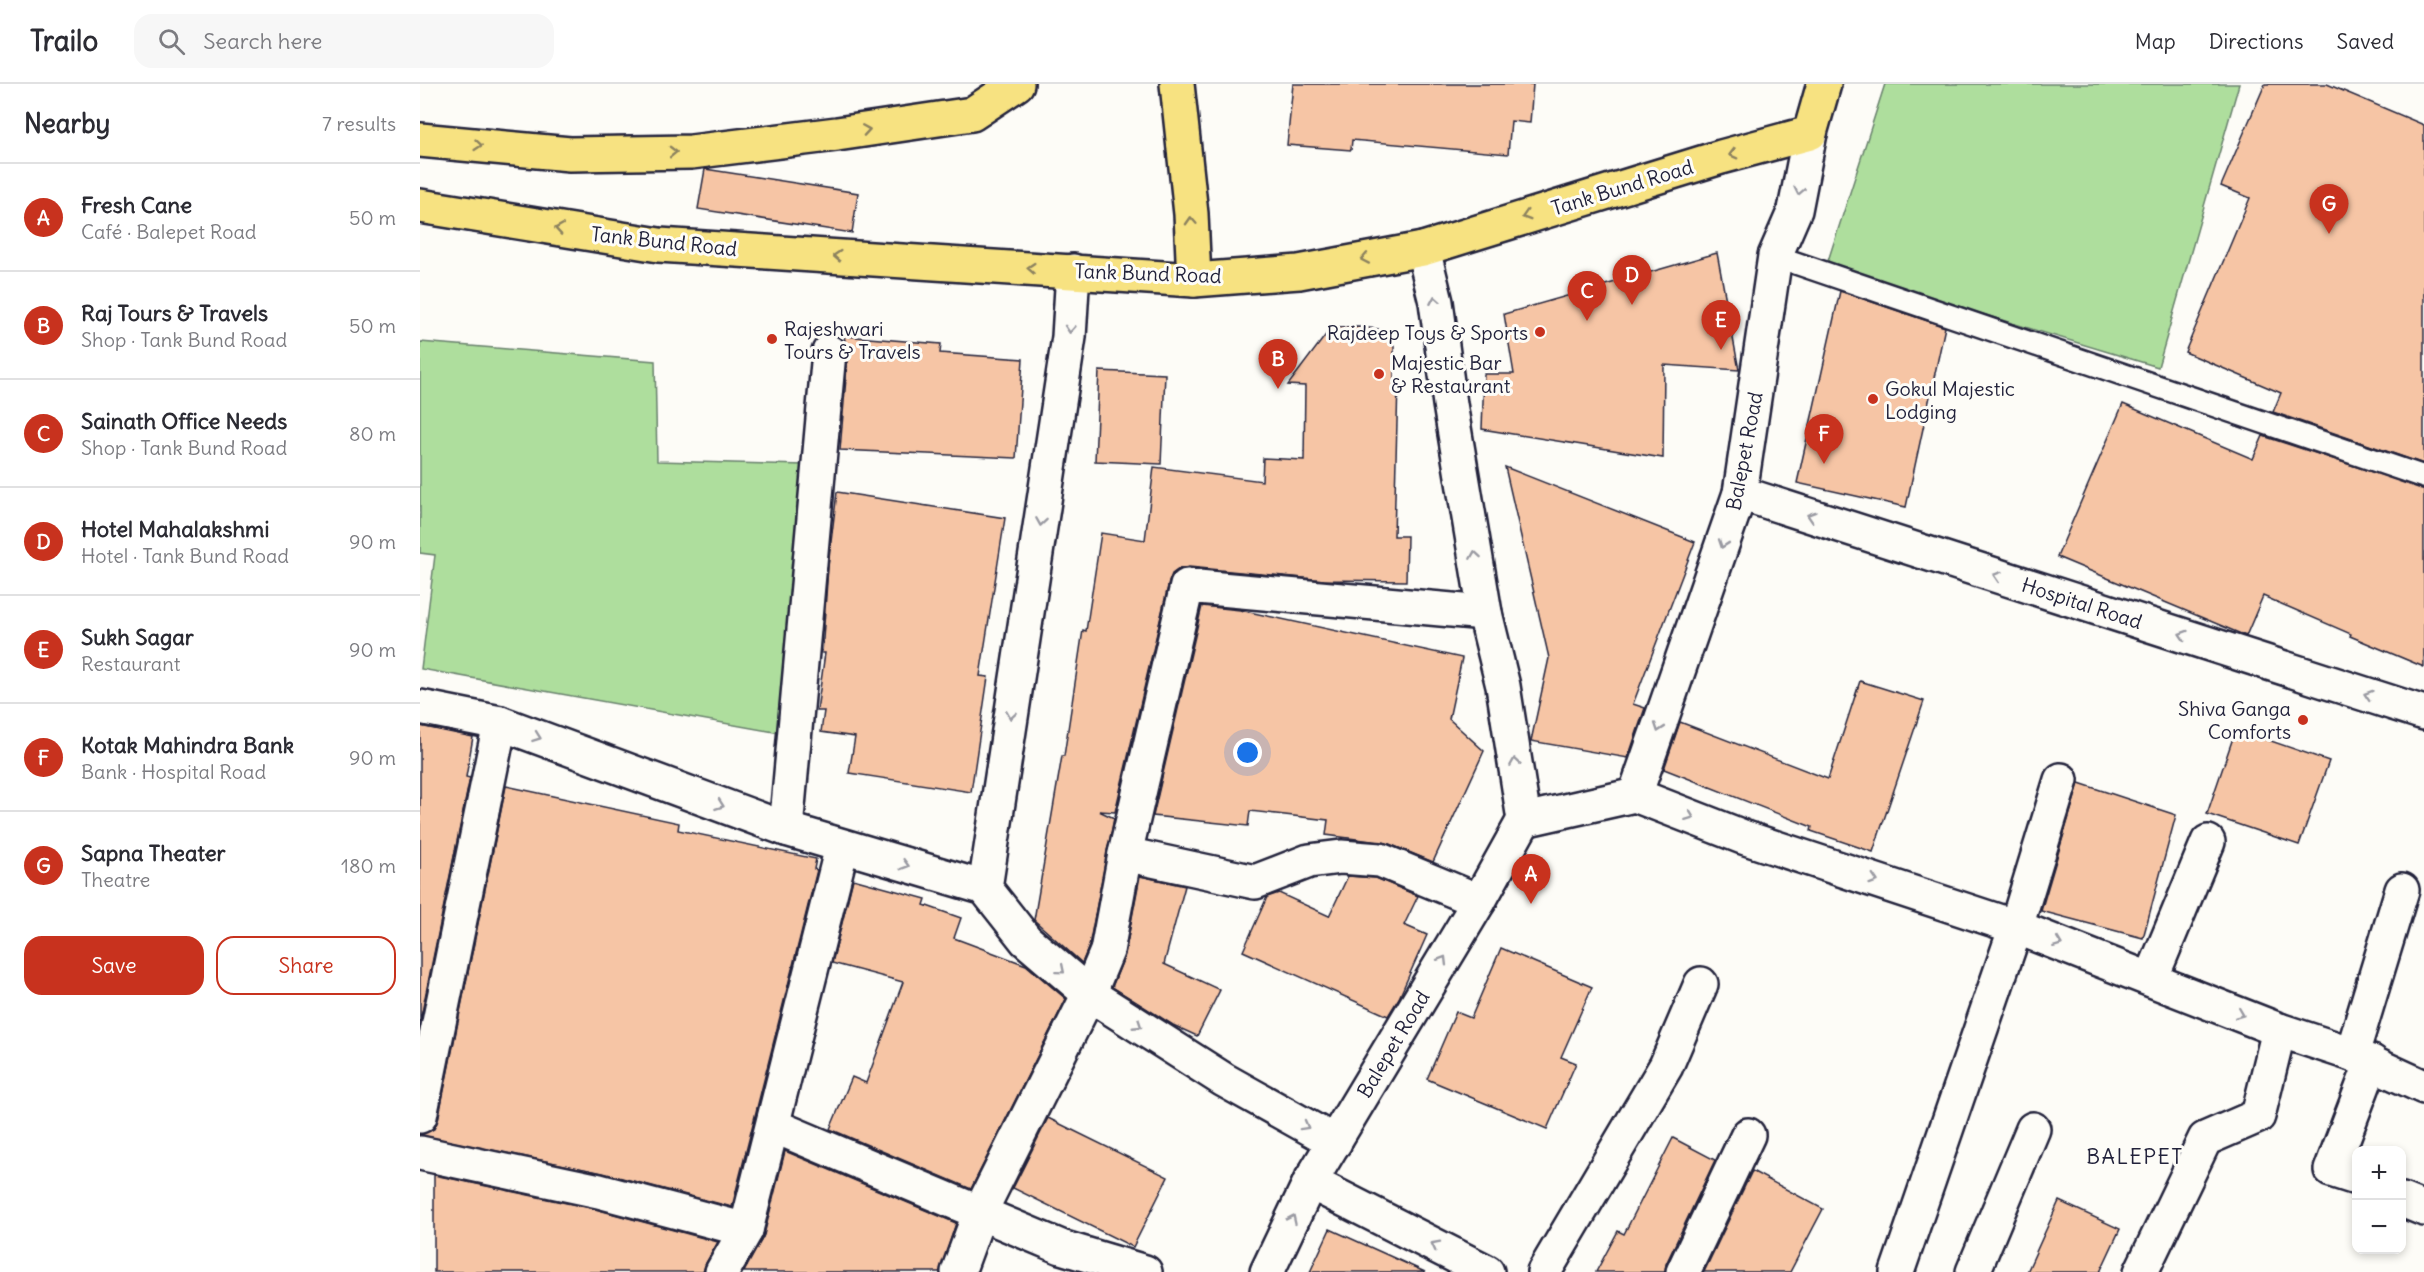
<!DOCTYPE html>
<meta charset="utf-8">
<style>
body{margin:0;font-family:Delius,sans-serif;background:#f7f7f7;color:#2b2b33}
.controls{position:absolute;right:18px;bottom:18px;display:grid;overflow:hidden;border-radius:12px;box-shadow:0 3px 9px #0003}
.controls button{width:54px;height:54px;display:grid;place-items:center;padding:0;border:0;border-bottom:2px solid #e1e1e2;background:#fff;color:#2b2b33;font:30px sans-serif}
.you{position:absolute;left:828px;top:669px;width:21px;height:21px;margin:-15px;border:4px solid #fff;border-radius:50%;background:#1a73e8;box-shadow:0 0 0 9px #1a73e833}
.badge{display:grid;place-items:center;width:39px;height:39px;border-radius:50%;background:#c8321e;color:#fff;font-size:20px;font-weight:700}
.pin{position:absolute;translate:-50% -50px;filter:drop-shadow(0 2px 3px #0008)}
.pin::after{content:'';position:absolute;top:32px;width:21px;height:18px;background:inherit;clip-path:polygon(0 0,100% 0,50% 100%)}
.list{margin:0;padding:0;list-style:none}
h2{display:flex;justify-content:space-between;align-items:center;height:78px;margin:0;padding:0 24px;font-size:26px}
h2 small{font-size:20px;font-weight:400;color:#7c7c81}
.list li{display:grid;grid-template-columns:39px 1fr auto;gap:18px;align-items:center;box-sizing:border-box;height:108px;padding:0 24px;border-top:2px solid #e1e1e2}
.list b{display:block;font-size:22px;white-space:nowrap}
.list p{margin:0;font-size:20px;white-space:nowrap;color:#7c7c81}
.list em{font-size:20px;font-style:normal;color:#7c7c81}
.actions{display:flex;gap:12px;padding:18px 24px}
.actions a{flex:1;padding:14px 0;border:2px solid #c8321e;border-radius:18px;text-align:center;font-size:21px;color:#c8321e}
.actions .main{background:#c8321e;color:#fff}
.icon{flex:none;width:33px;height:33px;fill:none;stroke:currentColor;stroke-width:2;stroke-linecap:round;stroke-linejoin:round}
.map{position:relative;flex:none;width:2004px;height:1188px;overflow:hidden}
header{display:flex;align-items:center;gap:36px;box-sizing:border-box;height:84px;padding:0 30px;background:#fff;border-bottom:2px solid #e1e1e2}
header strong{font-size:28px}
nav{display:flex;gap:33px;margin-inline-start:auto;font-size:21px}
.search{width:420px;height:54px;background:#f7f7f7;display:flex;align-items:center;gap:15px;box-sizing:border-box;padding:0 21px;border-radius:18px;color:#7c7c81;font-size:22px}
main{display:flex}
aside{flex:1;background:#fff}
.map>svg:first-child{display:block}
.green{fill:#aede9d;stroke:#68806c;stroke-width:1.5}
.building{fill:#f6c5a5;stroke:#22223b;stroke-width:1.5}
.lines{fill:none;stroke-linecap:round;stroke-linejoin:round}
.service-casing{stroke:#22223b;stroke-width:26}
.minor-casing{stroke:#22223b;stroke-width:38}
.tertiary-casing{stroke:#22223b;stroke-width:38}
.primary-casing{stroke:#22223b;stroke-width:38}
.service{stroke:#fdfcf7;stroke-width:21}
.minor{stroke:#fdfcf7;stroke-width:33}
.tertiary{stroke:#fdfcf7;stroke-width:33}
.primary{stroke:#f7e281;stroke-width:33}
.oneway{stroke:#8c825e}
.oneway2{stroke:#9a9aa2}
.poi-dot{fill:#c8321e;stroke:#fdfcf7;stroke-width:2}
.labels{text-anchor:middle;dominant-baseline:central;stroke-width:6;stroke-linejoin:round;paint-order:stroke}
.street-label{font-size:20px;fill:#22223b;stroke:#fdfcf7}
.poi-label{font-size:20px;fill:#22223b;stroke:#fdfcf7;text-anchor:start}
.neighbourhood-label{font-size:21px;letter-spacing:1.5px;fill:#22223b;stroke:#fdfcf7}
</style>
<header>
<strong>Trailo</strong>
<div class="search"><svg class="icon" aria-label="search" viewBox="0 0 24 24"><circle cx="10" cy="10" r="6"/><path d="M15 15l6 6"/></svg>Search here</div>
<nav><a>Map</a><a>Directions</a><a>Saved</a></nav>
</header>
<main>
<aside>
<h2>Nearby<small>7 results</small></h2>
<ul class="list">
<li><span class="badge">A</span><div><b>Fresh Cane</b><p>Café · Balepet Road</p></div><em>50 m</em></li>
<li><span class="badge">B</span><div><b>Raj Tours &amp; Travels</b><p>Shop · Tank Bund Road</p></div><em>50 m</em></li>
<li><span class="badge">C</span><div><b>Sainath Office Needs</b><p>Shop · Tank Bund Road</p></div><em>80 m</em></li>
<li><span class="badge">D</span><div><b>Hotel Mahalakshmi</b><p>Hotel · Tank Bund Road</p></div><em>90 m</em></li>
<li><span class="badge">E</span><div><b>Sukh Sagar</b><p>Restaurant</p></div><em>90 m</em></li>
<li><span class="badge">F</span><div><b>Kotak Mahindra Bank</b><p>Bank · Hospital Road</p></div><em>90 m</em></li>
<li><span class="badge">G</span><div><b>Sapna Theater</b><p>Theatre</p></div><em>180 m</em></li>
</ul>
<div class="actions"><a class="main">Save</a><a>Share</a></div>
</aside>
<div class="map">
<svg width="2004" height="1188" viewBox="0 0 2004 1188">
<rect width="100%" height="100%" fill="#fdfcf7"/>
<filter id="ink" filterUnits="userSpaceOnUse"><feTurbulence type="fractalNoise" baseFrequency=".0167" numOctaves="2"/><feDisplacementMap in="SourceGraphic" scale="12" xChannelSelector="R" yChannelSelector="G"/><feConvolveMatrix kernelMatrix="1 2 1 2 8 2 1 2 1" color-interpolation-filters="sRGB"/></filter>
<g filter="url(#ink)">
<!-- green -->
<g class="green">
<polygon points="1465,0 1819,0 1738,283 1406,183"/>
<polygon points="0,258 235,277 237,377 385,381 360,649 1,585 15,471 0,469"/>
</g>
<!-- building -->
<g class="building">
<polygon points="873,0 1113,0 1110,39 1091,37 1088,70 932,56 931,66 867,61"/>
<polygon points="1845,0 1907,0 2004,41 2004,380 1853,328 1861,309 1765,268 1830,114 1801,102"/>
<polygon points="285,85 438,109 432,149 278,125"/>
<polygon points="1297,169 1319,286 1244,281 1243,374 1062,345 1064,290 1094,290 1084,230"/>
<polygon points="1420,207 1525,243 1486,423 1377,399"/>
<polygon points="938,243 958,245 970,250 974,262 974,299 978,299 974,452 987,452 986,497 904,496 769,483 759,485 752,490 749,498 695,728 679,727 694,734 669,862 662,879 614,836 642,672 644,672 663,546 666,547 681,449 725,456 734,383 842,397 843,374 884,376 885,302 868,301 911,244"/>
<polygon points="424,252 521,260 520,269 603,275 596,374 420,366 428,270"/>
<polygon points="679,287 745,290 741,380 675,377"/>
<polygon points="1703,320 1833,375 1843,352 2004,405 2004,583 1930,552 1931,550 1843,512 1826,552 1637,473"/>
<polygon points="1085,383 1275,458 1213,620 1225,624 1208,674 1111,657 1129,574"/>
<polygon points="417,408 585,434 560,592 568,593 551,708 429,689 435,653 401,648 404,627 397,627 405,569 402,569 408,483"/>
<polygon points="782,522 820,526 1042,574 1029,635 1064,667 1013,778 967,759 906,751 908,736 830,727 828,742 733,732"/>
<polygon points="1440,597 1504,617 1453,768 1391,747 1392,743 1244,685 1260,638 1408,695"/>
<polygon points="0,642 53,653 46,693 50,694 0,938"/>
<polygon points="1816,645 1909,677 1879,761 1787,730"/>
<polygon points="1659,699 1756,731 1723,854 1621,827"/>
<polygon points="86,702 259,739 258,746 396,775 394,785 397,786 312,1123 183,1089 0,1051 14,1045 18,1036"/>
<polygon points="720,792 765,802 744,880 800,906 777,952 753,941 692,903 705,870"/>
<polygon points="928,792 956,794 998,812 984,841 1007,851 979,914 968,932 823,867 847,813 859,809 909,832"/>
<polygon points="433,795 506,815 504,821 541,834 534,854 606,881 646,915 551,1105 410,1045 432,993 446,999 483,898 412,879"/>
<polygon points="1081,864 1172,903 1141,973 1156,979 1127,1045 1007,995 1036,928 1051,934"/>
<polygon points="628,1034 748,1093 713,1163 593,1104"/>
<polygon points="1253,1054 1295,1076 1246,1180 1245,1188 1176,1188 1198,1147 1204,1150"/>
<polygon points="365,1067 536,1139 520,1188 324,1188 344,1151"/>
<polygon points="1332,1087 1403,1125 1370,1188 1284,1188"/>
<polygon points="14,1091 175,1125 298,1158 286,1179 283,1188 14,1188"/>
<polygon points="1639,1117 1700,1145 1680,1188 1607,1188"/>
<polygon points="910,1145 1005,1188 890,1188"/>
</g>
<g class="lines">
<defs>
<polyline id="service" points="1355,172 2004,393"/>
<g id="minor">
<polyline points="0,623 80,639 366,745 565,804 606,856 669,910 804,996 915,1058"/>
<polyline points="366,745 409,268"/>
<polyline points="705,770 835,798 889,777 921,773 960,776 1059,817"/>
<polyline points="565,804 649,253 653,187"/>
<polyline points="1731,895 1788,758"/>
<polyline points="1932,970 1982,806"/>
<polyline points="0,1032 80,639"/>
<polyline points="354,1042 641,1163 725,1188"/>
<polyline points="0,1069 179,1107 326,1146"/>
<polyline points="1936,1094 1911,1086 1952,978"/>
<polyline points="890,1098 1067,1188"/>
<polyline points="1982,1116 2004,1125"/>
<polyline points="302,1188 326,1146 422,763"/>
<polyline points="538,1188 560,1128 669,910 687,867 705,770 767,502 1065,529"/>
<polyline points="1124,1188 1246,982 1281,900"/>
<polyline points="1263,1188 1328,1051"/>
<polyline points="1477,1188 1596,843 1641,696"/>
<polyline points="1553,1188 1613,1045"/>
<polyline points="1721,1188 1785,1055 1838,1032 1859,946"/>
</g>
<g id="tertiary">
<polyline points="1003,165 1016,218 1030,320 1065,529 1083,602 1104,736"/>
<polyline points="1320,409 2004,629"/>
<polyline points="1215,711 1320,409 1355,172 1375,126 1390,49"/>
<polyline points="1104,736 1215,711 1323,753 1596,843 1859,946 1932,970 2004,1003"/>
<polyline points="847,1188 890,1098 1059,817 1104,736"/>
</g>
<g id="primary">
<polyline points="757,0 771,130 774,196"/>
<polyline points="0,56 150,70 271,68 417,50 552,30 597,0"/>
<polyline points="0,122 239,161 774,196 879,188 1003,165 1301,73 1390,49 1404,0"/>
</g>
</defs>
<!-- service casing -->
<use href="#service" class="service-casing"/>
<!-- minor casing -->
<use href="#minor" class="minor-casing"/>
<!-- tertiary casing -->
<use href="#tertiary" class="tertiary-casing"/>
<!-- primary casing -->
<use href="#primary" class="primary-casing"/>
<!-- service -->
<use href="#service" class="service"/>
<!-- minor -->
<use href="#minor" class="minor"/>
<!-- tertiary -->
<use href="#tertiary" class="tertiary"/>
<!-- primary -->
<use href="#primary" class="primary"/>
</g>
<!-- one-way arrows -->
<defs><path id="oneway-chevron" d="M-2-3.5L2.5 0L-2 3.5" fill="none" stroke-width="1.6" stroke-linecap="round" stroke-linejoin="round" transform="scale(1.5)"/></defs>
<g class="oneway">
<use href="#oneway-chevron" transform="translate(446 46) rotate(-9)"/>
<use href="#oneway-chevron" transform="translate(58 61) rotate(5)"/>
<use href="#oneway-chevron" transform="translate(253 68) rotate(-1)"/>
<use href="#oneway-chevron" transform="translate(1313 70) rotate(165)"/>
<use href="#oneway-chevron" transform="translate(1106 132) rotate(163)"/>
<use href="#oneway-chevron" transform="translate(771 137) rotate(-93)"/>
<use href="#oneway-chevron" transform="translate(139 145) rotate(-171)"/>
<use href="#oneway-chevron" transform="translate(417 172) rotate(-176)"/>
<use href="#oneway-chevron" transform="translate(945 175) rotate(169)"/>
<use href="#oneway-chevron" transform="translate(611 184) rotate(-176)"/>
</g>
<g class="oneway2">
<use href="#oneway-chevron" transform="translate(1379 107) rotate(101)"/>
<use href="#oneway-chevron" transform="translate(1015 216) rotate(-100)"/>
<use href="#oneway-chevron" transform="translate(650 245) rotate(94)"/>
<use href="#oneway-chevron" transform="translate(1391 432) rotate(-162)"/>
<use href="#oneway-chevron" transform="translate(621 438) rotate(99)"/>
<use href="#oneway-chevron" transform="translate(1303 460) rotate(109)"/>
<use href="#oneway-chevron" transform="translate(1055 471) rotate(-99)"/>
<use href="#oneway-chevron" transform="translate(1577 492) rotate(-162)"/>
<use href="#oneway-chevron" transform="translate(1763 551) rotate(-162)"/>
<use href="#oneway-chevron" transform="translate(1948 611) rotate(-162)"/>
<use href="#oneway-chevron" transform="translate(591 631) rotate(99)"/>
<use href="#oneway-chevron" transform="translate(1239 644) rotate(109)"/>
<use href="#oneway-chevron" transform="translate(117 653) rotate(20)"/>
<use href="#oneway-chevron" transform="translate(1095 678) rotate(-99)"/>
<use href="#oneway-chevron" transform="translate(300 721) rotate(20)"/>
<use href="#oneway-chevron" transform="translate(1270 732) rotate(21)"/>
<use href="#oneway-chevron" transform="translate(485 781) rotate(16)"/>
<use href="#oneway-chevron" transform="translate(1454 796) rotate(18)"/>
<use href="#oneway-chevron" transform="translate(1638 859) rotate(21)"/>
<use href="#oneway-chevron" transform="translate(1023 876) rotate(-59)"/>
<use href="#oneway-chevron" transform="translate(641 886) rotate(40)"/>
<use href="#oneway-chevron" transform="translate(1820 930) rotate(22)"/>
<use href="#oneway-chevron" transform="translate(718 941) rotate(33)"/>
<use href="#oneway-chevron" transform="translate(885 1042) rotate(29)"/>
<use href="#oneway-chevron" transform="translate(872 1135) rotate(-65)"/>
<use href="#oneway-chevron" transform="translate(1015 1161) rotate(-153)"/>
</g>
</g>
<!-- markers -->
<g class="poi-dot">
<circle cx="1120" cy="248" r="6"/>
<circle cx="352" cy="255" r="6"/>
<circle cx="959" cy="290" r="6"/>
<circle cx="1453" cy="315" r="6"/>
<circle cx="1883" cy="636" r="6"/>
</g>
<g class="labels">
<!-- street labels -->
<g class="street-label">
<text transform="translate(1202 103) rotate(-17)">Tank Bund Road</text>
<text transform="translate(244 157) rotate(6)">Tank Bund Road</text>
<text transform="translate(728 189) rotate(2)">Tank Bund Road</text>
<text transform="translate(1324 367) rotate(-79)">Balepet Road</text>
<text transform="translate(1662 519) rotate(18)">Hospital Road</text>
<text transform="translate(973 960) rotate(-59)">Balepet Road</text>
</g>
<!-- poi labels -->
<g class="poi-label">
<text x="364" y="244">Rajeshwari<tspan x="364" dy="23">Tours &amp; Travels</tspan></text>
<text x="1108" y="248" text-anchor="end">Rajdeep Toys &amp; Sports</text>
<text x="971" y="278">Majestic Bar<tspan x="971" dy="23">&amp; Restaurant</tspan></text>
<text x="1465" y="304">Gokul Majestic<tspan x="1465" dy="23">Lodging</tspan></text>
<text x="1871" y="624" text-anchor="end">Shiva Ganga<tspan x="1871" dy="23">Comforts</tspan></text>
</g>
<!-- neighbourhood labels -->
<g class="neighbourhood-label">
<text x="1715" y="1072">BALEPET</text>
</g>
</g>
</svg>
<div class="controls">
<button>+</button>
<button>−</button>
</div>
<div class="you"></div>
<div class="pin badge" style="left:1111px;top:820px">A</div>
<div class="pin badge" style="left:858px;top:305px">B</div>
<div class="pin badge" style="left:1167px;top:237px">C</div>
<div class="pin badge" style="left:1212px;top:221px">D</div>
<div class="pin badge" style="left:1301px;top:266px">E</div>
<div class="pin badge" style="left:1404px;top:380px">F</div>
<div class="pin badge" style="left:1909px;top:150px">G</div>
</div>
</main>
